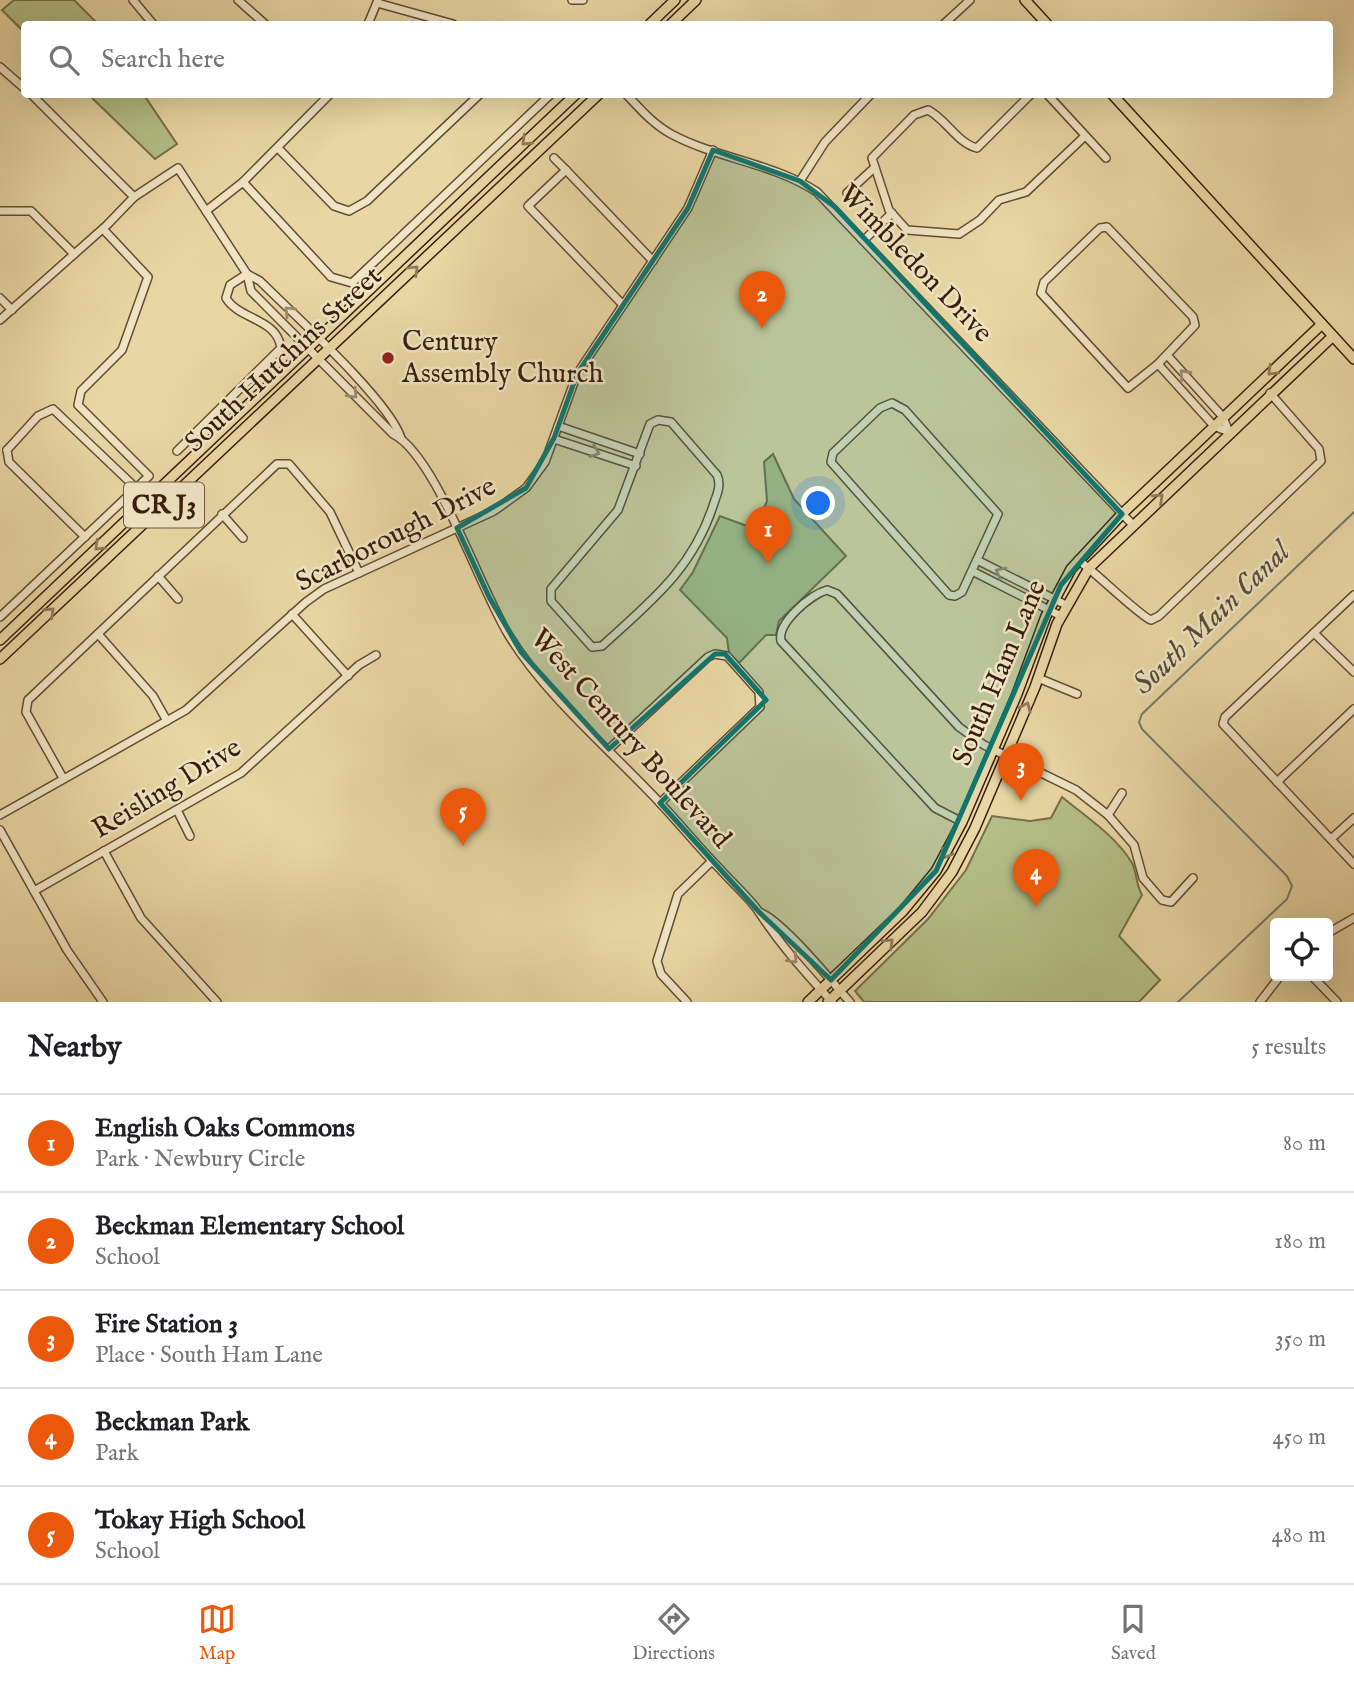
<!DOCTYPE html>
<meta charset="utf-8">
<style>
body{margin:0;font-family:"IM FELL English",serif;background:#f2f2f2;color:#202124}
.controls{position:absolute;right:21px;bottom:21px;display:grid;overflow:hidden;border-radius:7px;box-shadow:0 7px 28px #0002}
.controls button{width:63px;height:63px;display:grid;place-items:center;padding:0;border:0;border-bottom:2px solid #e0e0e0;background:#fff;color:#202124;font:35px sans-serif}
.you{position:absolute;left:819px;top:504px;width:24px;height:24px;margin:-18px;border:5px solid #fff;border-radius:50%;background:#1a73e8;box-shadow:0 0 0 10px #1a73e833}
.badge{display:grid;place-items:center;width:46px;height:46px;border-radius:50%;background:#ea580c;color:#fff;font-size:23px;font-weight:700}
.pin{position:absolute;translate:-50% -58px;filter:drop-shadow(0 2px 4px #0008)}
.pin::after{content:'';position:absolute;top:37px;width:24px;height:21px;background:inherit;clip-path:polygon(0 0,100% 0,50% 100%)}
.list{margin:0;padding:0;list-style:none}
h2{display:flex;justify-content:space-between;align-items:center;height:91px;margin:0;padding:0 28px;font-size:30px}
h2 small{font-size:23px;font-weight:400;color:#757577}
.list li{display:grid;grid-template-columns:46px 1fr auto;gap:21px;align-items:center;box-sizing:border-box;height:98px;padding:0 28px;border-top:2px solid #e0e0e0}
.list b{display:block;font-size:26px;white-space:nowrap}
.list p{margin:0;font-size:23px;white-space:nowrap;color:#757577}
.list em{font-size:23px;font-style:normal;color:#757577}
.icon{flex:none;width:38px;height:38px;fill:none;stroke:currentColor;stroke-width:2;stroke-linecap:round;stroke-linejoin:round}
.map{position:relative;flex:none;width:1354px;height:1002px;overflow:hidden}
.search{position:absolute;background:#fff;box-shadow:0 7px 28px #0002;left:21px;right:21px;top:21px;height:77px;display:flex;align-items:center;gap:18px;box-sizing:border-box;padding:0 24px;border-radius:7px;color:#757577;font-size:26px}
.sheet{height:581px;background:#fff}
nav{display:flex;justify-content:space-around;align-items:center;box-sizing:border-box;height:98px;border-top:2px solid #e0e0e0;background:#fff;font-size:19px;color:#757577}
nav a{display:grid;justify-items:center;gap:4px}
nav .on{color:#ea580c}
.map>svg:first-child{display:block}
.green{fill:#b4bf87;stroke:#776e4a;stroke-width:2}
.lines{fill:none;stroke-linecap:round;stroke-linejoin:round}
.stream{stroke:#727a6c;stroke-width:2}
.minor-casing{stroke:#664b33;stroke-width:10}
.major-casing{stroke:#3a1c0d;stroke-width:12}
.minor{stroke:#f0e5c4;stroke-width:7}
.major{stroke:#e8d7a4;stroke-width:9}
.oneway{stroke:#917a58}
.oneway2{stroke:#9e8b72}
.marked{fill:#0f766e;fill-opacity:0.2;stroke:#0f766e;stroke-width:5;stroke-linejoin:round}
.poi-dot{fill:#8f2418;stroke:#f0e5c4;stroke-width:2.5}
.labels{text-anchor:middle;dominant-baseline:central;stroke-width:5;stroke-linejoin:round;paint-order:stroke}
.shield{fill:#f0e5c4;stroke:#715844;stroke-width:2}
.shield-label{font-size:26px;font-weight:bold;fill:#3a1c0d}
.street-label{font-size:28px;fill:#3a1c0d;stroke:#f0e5c4}
.poi-label{font-size:28px;fill:#3a1c0d;stroke:#f0e5c4;text-anchor:start}
.water-label{font-size:30px;font-style:italic;fill:#564b3c;stroke:#f0e5c4}
</style>
<div class="map">
<svg width="1354" height="1002" viewBox="0 0 1354 1002">
<rect width="100%" height="100%" fill="#e8d7a4"/>
<filter id="stains"><feTurbulence type="fractalNoise" baseFrequency=".00286" numOctaves="4"/><feColorMatrix values="0 0 0 0 .2 0 0 0 0 .09 0 0 0 0 .02 0 0 0 .5 -.17"/></filter>
<radialGradient id="worn" r=".72"><stop offset=".6" stop-color="#630" stop-opacity="0"/><stop offset="1" stop-color="#630" stop-opacity=".3"/></radialGradient>
<!-- green -->
<g class="green">
<polygon points="14,0 74,0 98,24 24,24 24,32 2,10"/>
<polygon points="89,95 144,95 177,144 155,159"/>
<polygon points="773,454 794,499 846,556 779,621 776,635 766,635 739,663 729,653 727,638 680,590 693,572 720,516 755,529 767,501 764,462"/>
<path d="M1062,797C1086,817 1116,836 1132,863C1137,873 1136,885 1142,895L1119,936L1160,980L1139,1002H864L855,991L928,919L966,870L992,816L1030,821L1051,818Z"/>
</g>
<g class="lines">
<!-- stream -->
<polyline class="stream" points="1178,1002 1287,899 1292,886 1287,876 1142,729 1139,722 1142,714 1354,512"/>
<defs>
<g id="minor">
<polyline points="133,0 153,24"/>
<polyline points="238,0 265,24"/>
<polyline points="572,0 583,0"/>
<polyline points="377,3 453,24"/>
<polyline points="368,24 378,0"/>
<polyline points="944,24 970,0"/>
<polyline points="0,67 24,88"/>
<polyline points="31,94 134,197"/>
<path d="M626,94C640,109 653,124 671,134C718,159 773,163 817,192L1132,524"/>
<path d="M1031,94L977,148C957,143 946,119 928,110L914,115L872,158L889,210L907,230L959,234L980,220L999,200L1026,192L1085,136"/>
<polyline points="1047,94 1106,158"/>
<polyline points="278,148 334,206 349,211 367,201 480,94"/>
<polyline points="554,158 566,170"/>
<polyline points="800,181 825,142 871,94"/>
<polyline points="243,182 331,277 352,283 551,94"/>
<polyline points="847,193 874,168"/>
<polyline points="0,211 31,211 74,254"/>
<polyline points="206,211 243,182 330,94"/>
<polygon points="1107,227 1193,317 1195,325 1158,364 1128,388 1041,293 1044,282 1100,228"/>
<polyline points="865,239 892,213"/>
<path d="M247,274L251,291L393,434C436,455 480,589 508,634C547,698 609,748 660,803C680,824 699,848 720,869C732,883 749,897 759,912C781,946 805,972 832,1002"/>
<polyline points="0,298 12,310"/>
<polyline points="623,305 528,206 566,170 653,261"/>
<path d="M0,320L107,225L134,197L178,168L247,274L260,281C292,313 389,400 401,438"/>
<polyline points="1167,355 1223,417 1229,432"/>
<polyline points="1158,364 1214,426 1229,432"/>
<polygon points="892,403 905,410 998,514 962,592 955,596 949,595 831,462 833,453 880,408"/>
<path d="M658,420L671,422L717,475C722,486 716,496 713,506C692,570 650,602 602,646L592,647L551,601V589L618,510L650,424Z"/>
<polyline points="558,426 640,454"/>
<polyline points="554,439 636,466"/>
<polyline points="7,450 38,416 53,409 136,488"/>
<polyline points="7,450 9,462 85,537"/>
<path d="M177,451L281,348C277,318 239,320 226,298L230,285L247,274"/>
<polyline points="222,514 243,538"/>
<polyline points="977,560 1066,605"/>
<path d="M1078,560C1093,570 1141,617 1151,620L1159,616L1321,461L1319,449L1270,393"/>
<polyline points="972,571 1061,616"/>
<polyline points="158,576 178,599"/>
<polyline points="1354,595 1225,717 1223,724 1354,864"/>
<polyline points="292,614 348,676"/>
<polyline points="0,617 149,476 78,405 81,391 122,350 148,277 103,229"/>
<polyline points="1314,633 1354,672"/>
<polyline points="98,634 153,696 167,721"/>
<polyline points="1038,678 1077,694"/>
<polyline points="609,749 708,657 715,654 727,656 759,692 760,707 660,803"/>
<polyline points="63,778 26,712 28,700 277,464 289,464 330,512 359,573"/>
<polyline points="1277,782 1354,709"/>
<polyline points="177,810 190,836"/>
<polyline points="0,815 186,710 306,602 324,589 494,511 526,488 545,462 577,374 688,208 713,150"/>
<polyline points="1108,815 1122,793"/>
<path d="M962,822L935,808L781,641C777,623 810,595 827,590L837,594L959,727L984,745L1076,790L1108,815L1134,845L1143,878L1162,900L1171,902L1193,878"/>
<polyline points="0,830 67,950 103,1002"/>
<polyline points="1331,839 1354,818"/>
<polyline points="104,851 141,918 217,1002"/>
<polyline points="34,891 241,773 359,665 376,655"/>
<path d="M759,912C782,920 832,982 850,1002"/>
<polyline points="1328,933 1354,918"/>
<polyline points="1312,976 1337,1002"/>
<polyline points="687,1002 661,974 657,961 678,894 712,861"/>
<polyline points="1260,1002 1280,976"/>
</g>
<g id="major">
<polyline points="1025,0 1047,24"/>
<polyline points="650,24 675,0"/>
<polyline points="671,24 696,0"/>
<polyline points="1112,94 1354,359"/>
<polyline points="0,640 576,94"/>
<polyline points="0,659 599,94"/>
<polyline points="808,1002 903,911 936,871 962,822 1017,694 1046,616 1071,569 1122,514 1322,324"/>
<polyline points="828,1002 922,912 952,872 975,828 1035,687 1057,624 1089,568 1333,336"/>
</g>
</defs>
<!-- minor casing -->
<use href="#minor" class="minor-casing"/>
<!-- major casing -->
<use href="#major" class="major-casing"/>
<!-- minor -->
<use href="#minor" class="minor"/>
<!-- major -->
<use href="#major" class="major"/>
</g>
<!-- one-way arrows -->
<defs><path id="oneway-chevron" d="M-2-3.5L2.5 0L-2 3.5" fill="none" stroke-width="1.6" stroke-linecap="round" stroke-linejoin="round" transform="scale(1.75)"/></defs>
<g class="oneway">
<use href="#oneway-chevron" transform="translate(526 141) rotate(137)"/>
<use href="#oneway-chevron" transform="translate(414 270) rotate(-44)"/>
<use href="#oneway-chevron" transform="translate(1272 371) rotate(136)"/>
<use href="#oneway-chevron" transform="translate(1159 498) rotate(-43)"/>
<use href="#oneway-chevron" transform="translate(99 546) rotate(136)"/>
<use href="#oneway-chevron" transform="translate(50 612) rotate(-43)"/>
<use href="#oneway-chevron" transform="translate(1026 707) rotate(-66)"/>
<use href="#oneway-chevron" transform="translate(946 854) rotate(120)"/>
<use href="#oneway-chevron" transform="translate(889 943) rotate(-44)"/>
</g>
<g class="oneway2">
<use href="#oneway-chevron" transform="translate(289 311) rotate(-135)"/>
<use href="#oneway-chevron" transform="translate(1184 374) rotate(-132)"/>
<use href="#oneway-chevron" transform="translate(353 394) rotate(47)"/>
<use href="#oneway-chevron" transform="translate(595 452) rotate(19)"/>
<use href="#oneway-chevron" transform="translate(1000 572) rotate(-153)"/>
<use href="#oneway-chevron" transform="translate(793 959) rotate(47)"/>
</g>
<!-- marked area -->
<path class="marked" d="M713,150L800,181L835,207L1122,514L1061,585L936,871L831,980L759,912L660,803L766,700L725,654H715L609,749L521,652L489,597L457,528L526,488L554,438L577,374L688,208Z"/>
<!-- markers -->
<circle class="poi-dot" cx="388" cy="358" r="7"/>
<g class="labels">
<!-- shield labels -->
<rect class="shield" x="124" y="482.5" width="80" height="45" rx="5"/>
<g class="shield-label">
<text x="164" y="505">CR J3</text>
</g>
<!-- street labels -->
<g class="street-label">
<text transform="translate(915 264) rotate(46)">Wimbledon Drive</text>
<text transform="translate(284 360) rotate(-43)">South Hutchins Street</text>
<text transform="translate(396 535) rotate(-27)">Scarborough Drive</text>
<text transform="translate(1000 673) rotate(-67)">South Ham Lane</text>
<text transform="translate(630 739) rotate(48)">West Century Boulevard</text>
<text transform="translate(167 789) rotate(-31)">Reisling Drive</text>
</g>
<!-- poi labels -->
<g class="poi-label">
<text x="402" y="342">Century<tspan x="402" dy="32">Assembly Church</tspan></text>
</g>
<!-- water labels -->
<g class="water-label">
<text transform="translate(1212 619) rotate(-44)">South Main Canal</text>
</g>
</g>
<rect width="100%" height="100%" filter="url(#stains)"/>
<rect width="100%" height="100%" fill="url(#worn)"/>
</svg>
<div class="controls">
<button><svg class="icon" aria-label="locate" viewBox="0 0 24 24"><circle cx="12" cy="12" r="6"/><path d="M12 2v4M12 18v4M2 12h4M18 12h4"/></svg></button>
</div>
<div class="you"></div>
<div class="pin badge" style="left:768px;top:564px">1</div>
<div class="pin badge" style="left:762px;top:329px">2</div>
<div class="pin badge" style="left:1021px;top:801px">3</div>
<div class="pin badge" style="left:1036px;top:907px">4</div>
<div class="pin badge" style="left:463px;top:846px">5</div>
<div class="search"><svg class="icon" aria-label="search" viewBox="0 0 24 24"><circle cx="10" cy="10" r="6"/><path d="M15 15l6 6"/></svg>Search here</div>
</div>
<section class="sheet">
<h2>Nearby<small>5 results</small></h2>
<ul class="list">
<li><span class="badge">1</span><div><b>English Oaks Commons</b><p>Park · Newbury Circle</p></div><em>80 m</em></li>
<li><span class="badge">2</span><div><b>Beckman Elementary School</b><p>School</p></div><em>180 m</em></li>
<li><span class="badge">3</span><div><b>Fire Station 3</b><p>Place · South Ham Lane</p></div><em>350 m</em></li>
<li><span class="badge">4</span><div><b>Beckman Park</b><p>Park</p></div><em>450 m</em></li>
<li><span class="badge">5</span><div><b>Tokay High School</b><p>School</p></div><em>480 m</em></li>
</ul>
</section>
<nav>
<a class="on"><svg class="icon" aria-label="map" viewBox="0 0 24 24"><path d="M3 6l6-2 6 2 6-2v14l-6 2-6-2-6 2zM9 4v14M15 6v14"/></svg>Map</a>
<a><svg class="icon" aria-label="directions" viewBox="0 0 24 24"><path d="M12 3l9 9-9 9-9-9zM9 14v-3h6M13 9l2 2-2 2"/></svg>Directions</a>
<a><svg class="icon" aria-label="saved" viewBox="0 0 24 24"><path d="M7 4h10v16l-5-4-5 4z"/></svg>Saved</a>
</nav>
